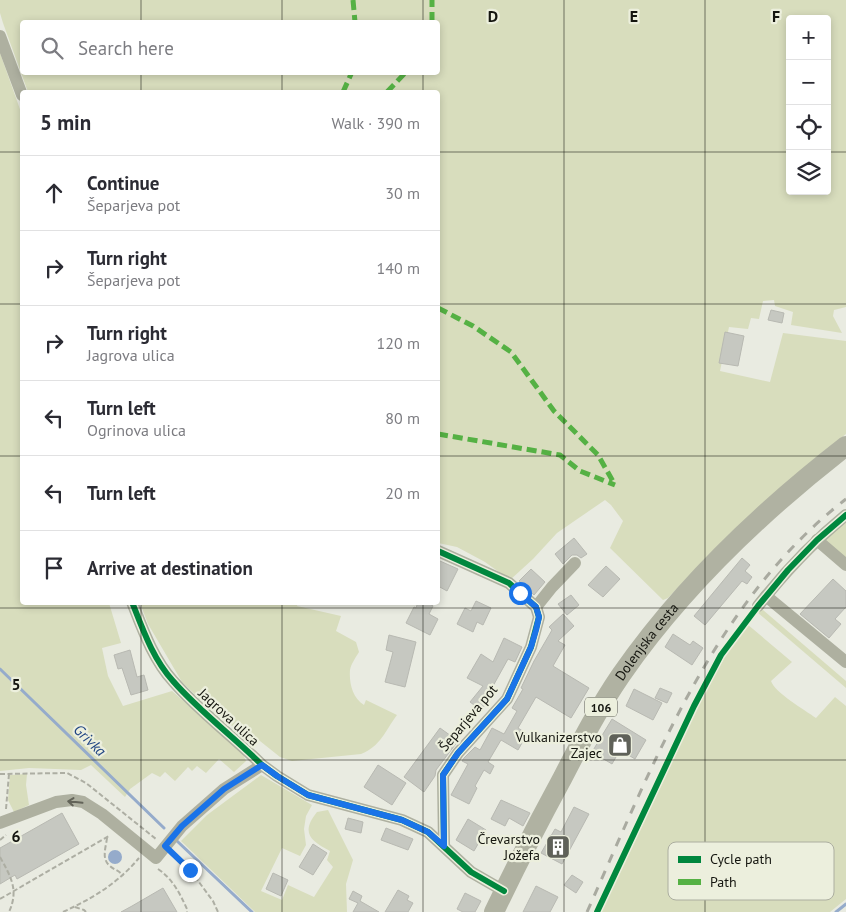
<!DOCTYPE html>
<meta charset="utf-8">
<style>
body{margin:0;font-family:"PT Sans",sans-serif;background:#f2f2f3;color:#2b2b33}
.controls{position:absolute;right:15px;top:15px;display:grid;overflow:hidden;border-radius:5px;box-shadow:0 2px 8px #0003}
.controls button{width:45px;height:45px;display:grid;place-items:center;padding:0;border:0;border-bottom:1px solid #e1e1e2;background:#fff;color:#2b2b33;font:25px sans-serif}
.stop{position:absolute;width:15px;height:15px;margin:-11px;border:4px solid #1a73e8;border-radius:50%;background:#fff}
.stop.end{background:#1a73e8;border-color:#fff;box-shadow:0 1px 5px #0008}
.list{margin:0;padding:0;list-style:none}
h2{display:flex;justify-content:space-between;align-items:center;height:65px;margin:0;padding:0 20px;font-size:21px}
h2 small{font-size:16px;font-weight:400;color:#7c7c81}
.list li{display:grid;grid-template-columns:32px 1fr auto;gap:15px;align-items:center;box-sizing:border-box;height:75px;padding:0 20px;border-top:1px solid #e1e1e2}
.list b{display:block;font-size:19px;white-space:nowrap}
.list p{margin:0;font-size:16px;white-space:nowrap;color:#7c7c81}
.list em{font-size:16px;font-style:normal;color:#7c7c81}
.icon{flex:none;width:28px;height:28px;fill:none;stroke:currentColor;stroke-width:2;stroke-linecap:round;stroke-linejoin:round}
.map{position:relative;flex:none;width:846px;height:912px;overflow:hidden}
.search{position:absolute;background:#fff;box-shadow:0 2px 8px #0003;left:20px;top:20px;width:420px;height:55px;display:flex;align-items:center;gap:12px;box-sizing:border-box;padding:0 18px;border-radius:5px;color:#7c7c81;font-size:19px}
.panel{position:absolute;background:#fff;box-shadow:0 2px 8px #0003;left:20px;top:90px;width:420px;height:515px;border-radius:5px}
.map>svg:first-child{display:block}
.green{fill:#d8ddbd;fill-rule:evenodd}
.water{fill:#95abcb}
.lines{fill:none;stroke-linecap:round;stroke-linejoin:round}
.stream{stroke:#95abcb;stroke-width:3}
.building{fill:#c6c8c1;stroke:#b8b9b2}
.path{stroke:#adaea3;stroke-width:2;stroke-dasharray:5 2.5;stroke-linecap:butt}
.minor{stroke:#aeb0a0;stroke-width:12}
.primary{stroke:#b0b2a2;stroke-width:20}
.rail{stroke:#a9aaa0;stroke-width:3;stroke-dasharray:9 9;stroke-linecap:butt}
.quiet{stroke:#55b144;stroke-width:5;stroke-dasharray:10 5;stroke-linecap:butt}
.cycleway-casing{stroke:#ecefdd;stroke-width:9}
.cycleway{stroke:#00873e;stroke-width:6}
.oneway{stroke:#626358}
.route{stroke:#1a73e8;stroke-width:6}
.grid{fill:none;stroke:#151610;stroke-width:1;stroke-opacity:0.55}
.labels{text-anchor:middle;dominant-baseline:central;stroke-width:4.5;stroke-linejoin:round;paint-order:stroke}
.shield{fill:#ecefdd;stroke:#56574e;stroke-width:1}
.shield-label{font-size:12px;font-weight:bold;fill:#151610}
.street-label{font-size:14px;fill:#151610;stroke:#ecefdd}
.poi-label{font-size:14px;fill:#151610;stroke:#ecefdd;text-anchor:end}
.water-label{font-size:15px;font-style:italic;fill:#1f4483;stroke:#ecefdd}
.key{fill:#ecefdd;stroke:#acaea0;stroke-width:1}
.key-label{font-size:14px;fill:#151610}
.grid-label{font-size:16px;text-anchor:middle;font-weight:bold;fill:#151610;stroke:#ecefdd;stroke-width:4.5;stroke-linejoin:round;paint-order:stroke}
</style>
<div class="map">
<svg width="846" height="912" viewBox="0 0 846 912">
<rect width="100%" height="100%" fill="#e9ebe1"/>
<!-- green -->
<g class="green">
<path d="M0,0H846V307L834,310L833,316L842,333L791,325L793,312L775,306L774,300L763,301L759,319L751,318L748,329L729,327L720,371L770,382L783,333L846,341V434C781,483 723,539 668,598L663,600L610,548L623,521L611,505L605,500L557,533L533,559L510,580L485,562L457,547L438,543V92H28L3,23L0,13ZM790,19H827V191H790ZM22,22H438V72H22Z"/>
<polygon points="0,53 22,115 22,602 109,603 121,643 102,648 108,676 123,706 172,691 242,752 246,761 234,772 219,759 206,773 197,766 192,771 188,767 175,781 165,772 160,777 152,773 130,789 125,797 91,765 81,770 29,768 0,771"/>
<polygon points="846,518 846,562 824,543"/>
<path d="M140,603H298L297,606L341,616L336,631L356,642L359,652C356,657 351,664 350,670C349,682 352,698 364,705L366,700L397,715C385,731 381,746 361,754L292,761L280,757L250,733L238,732L214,708L202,701L182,682L148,624Z"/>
<polygon points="763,610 846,681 846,688 757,612"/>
<path d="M747,624L792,662L771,681C775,693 805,710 816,718L835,697L846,706V899L830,912H600L676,747L703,695L734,641Z"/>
<polygon points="27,774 26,785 29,805 14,812 8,800 10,775"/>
<path d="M261,775L312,805L306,816L304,829L306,845L300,856L282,848L261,891L282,900L288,885L314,897L333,867L327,860L330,851C311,841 300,833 317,812L328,810L353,860L346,884L347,912H255L181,841L207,815Z"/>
</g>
<!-- water -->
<circle class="water" cx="115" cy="857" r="7"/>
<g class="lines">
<!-- stream -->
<g class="stream">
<polyline points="0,669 164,828"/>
<polyline points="177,841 252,912"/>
<polyline points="836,912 846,904"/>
</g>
</g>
<!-- building -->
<g class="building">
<polygon points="771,310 784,313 782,323 768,320"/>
<polygon points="725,332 744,336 738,366 719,363"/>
<polygon points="574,538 587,554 581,558 577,555 572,555 563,564 555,554"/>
<polygon points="742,558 750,565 745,571 752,577 747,584 742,581 705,625 694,616"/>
<polygon points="440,561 458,569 447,591 438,586 438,566"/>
<polygon points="606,566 620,579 603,597 588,585"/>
<polygon points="531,569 545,582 534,595 519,581"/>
<polygon points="833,579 846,591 846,607 835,619 841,624 829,638 800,614"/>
<polygon points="571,595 579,605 567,615 558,604"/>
<polygon points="476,601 491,608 483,625 477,622 473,632 457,624 465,608 471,611"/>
<polygon points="418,602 427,602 433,606 429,614 438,619 430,635 406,623 414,607 416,608"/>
<polygon points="563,614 574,626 558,641 565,645 553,666 589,688 571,718 536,697 518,728 527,734 518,750 501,740 488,762 494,766 490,774 484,770 475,786 477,788 469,804 451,795 468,764 462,761 464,758 475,747 480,750 492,728 504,734 517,711 512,708 523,689 521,688 534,661 552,630 549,627"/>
<polygon points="673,634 690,645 693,641 703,648 692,665 665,647"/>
<polygon points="389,635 416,642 405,687 385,682 393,652 386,650"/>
<polygon points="504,638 522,647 515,662 508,659 493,686 497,690 481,710 470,702 483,686 467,678 481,654 493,662"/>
<polygon points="130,650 137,677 144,675 148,690 131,695 122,668 118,669 114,655"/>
<polygon points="660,688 672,693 667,703 655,698"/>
<polygon points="634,689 662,703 653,720 626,706"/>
<polygon points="612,719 646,740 635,759 620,750 612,764 592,752"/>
<polygon points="440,728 458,741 436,770 435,776 424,792 404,777"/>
<polygon points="378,765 406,783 392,805 364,787"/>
<polygon points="501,800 530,813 523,826 509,818 505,826 491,819"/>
<polygon points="574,807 589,814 562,864 541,853 555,829 561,832"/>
<polygon points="62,813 79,844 17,879 15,875 0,884 0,848"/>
<polygon points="348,818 363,822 361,833 345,829"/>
<polygon points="468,819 486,830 474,851 456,840"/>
<polygon points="386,828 413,839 408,850 381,840"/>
<polygon points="313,844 327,853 313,875 299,867"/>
<polygon points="273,873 288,880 281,896 266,889"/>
<polygon points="572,875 583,882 576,893 564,885"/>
<polygon points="536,886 558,897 550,912 523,912"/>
<polygon points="163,888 177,912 121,912 132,906"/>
<polygon points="398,890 409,896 407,900 413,903 408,912 385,912"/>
<polygon points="353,891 362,896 360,901 379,912 353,912 358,903 349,899"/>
<polygon points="465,893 481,901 475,912 463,912 457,909"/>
</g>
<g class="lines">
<!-- path -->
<g class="path">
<polyline points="0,774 67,773 86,783 156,839"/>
<polyline points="6,809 9,774"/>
<path d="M107,838C106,847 101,859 110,866C114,870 119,870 123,876"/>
<polyline points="0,840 6,835"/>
<polyline points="174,855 190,870 213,901 218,912"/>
<path d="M0,857C11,877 19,890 9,912"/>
<path d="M158,869C173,879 180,894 187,909V912"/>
<polyline points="0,899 109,836"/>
<polyline points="75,907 84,910 86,912"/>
<path d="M63,912C93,898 117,884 139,858"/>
</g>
<!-- minor -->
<g class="minor">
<polyline points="0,36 22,95"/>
<polyline points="817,540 846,565"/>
<polyline points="438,551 509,583 536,607 539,617 531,647 507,699 458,753 443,775 444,846"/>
<polyline points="766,596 846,662"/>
<path d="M132,602C143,630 153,659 173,681C199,711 234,737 262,765L277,776L308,795L402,820L428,832L471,872L504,891"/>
<path d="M758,606C784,573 813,542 846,515"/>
<polyline points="536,607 552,587 575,563"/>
<polyline points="0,823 56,802 72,800 83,802 102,814 156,858 182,826 224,789 262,765"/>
</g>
<!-- primary -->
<path class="primary" id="s1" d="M494,912C516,866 539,821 563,777C581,742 599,707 621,675C682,587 761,512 846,446"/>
<!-- rail -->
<path class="rail" d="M587,912C653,765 714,601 846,499"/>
<!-- quiet -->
<g class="quiet">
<polyline points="353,0 355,22"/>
<polyline points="432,22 432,0"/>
<polyline points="343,92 352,72"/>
<polyline points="387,92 406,72"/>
<polyline points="438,308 473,326 511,352 554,411 598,455 615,485"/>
<polyline points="438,434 560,455 580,471 615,485"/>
</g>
<defs>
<g id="cycleway">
<polyline points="438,551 509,583 536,607 539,617 531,647 507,699 458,753 443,775 444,846"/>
<path d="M132,602C143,630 153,659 173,681C199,711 234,737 262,765L277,776L308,795L402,820L428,832L471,872L504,891"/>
<polyline points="597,912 694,706 721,655 758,606 788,570 817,540 846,515"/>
</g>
</defs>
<!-- cycleway casing -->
<use href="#cycleway" class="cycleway-casing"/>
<!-- cycleway -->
<use href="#cycleway" class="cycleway"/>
</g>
<!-- one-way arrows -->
<defs><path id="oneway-shaft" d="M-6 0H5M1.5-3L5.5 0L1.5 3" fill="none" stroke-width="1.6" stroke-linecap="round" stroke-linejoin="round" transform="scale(1.25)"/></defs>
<use class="oneway" href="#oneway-shaft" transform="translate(75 802) rotate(-174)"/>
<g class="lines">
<!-- route -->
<polyline class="route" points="190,870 165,846 182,826 224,789 262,765 277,776 308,795 402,820 428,832 444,846 443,775 458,753 507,699 531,647 536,630 539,617 536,607 520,593"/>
</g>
<!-- grid -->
<path class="grid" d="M141,0V22M282,0V22M423,0V22M564,0V912M705,0V912M141,72V92M282,72V92M423,72V92M0,152H22M438,152H790M827,152H846M0,304H22M438,304H846M0,456H22M438,456H846M141,602V912M282,602V912M423,602V912M0,608H846M0,760H846"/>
<!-- icons -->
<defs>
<symbol id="shop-square" viewBox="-11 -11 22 22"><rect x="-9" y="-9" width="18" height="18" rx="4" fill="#5f6159" stroke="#ecefdd"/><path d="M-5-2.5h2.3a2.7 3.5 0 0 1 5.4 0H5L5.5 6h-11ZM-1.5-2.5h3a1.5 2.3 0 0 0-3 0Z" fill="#fff"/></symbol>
<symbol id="building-square" viewBox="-11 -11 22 22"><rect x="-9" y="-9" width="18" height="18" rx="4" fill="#5f6159" stroke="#ecefdd"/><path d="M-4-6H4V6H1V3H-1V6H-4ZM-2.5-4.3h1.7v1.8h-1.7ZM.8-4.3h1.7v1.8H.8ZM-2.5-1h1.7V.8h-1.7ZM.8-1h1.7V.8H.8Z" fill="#fff"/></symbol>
</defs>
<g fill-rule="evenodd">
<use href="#shop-square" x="606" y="731" width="28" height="28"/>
<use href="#building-square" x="544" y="833" width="28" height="28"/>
</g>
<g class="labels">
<!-- shield labels -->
<rect class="shield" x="585" y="697.5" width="32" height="19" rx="4"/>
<g class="shield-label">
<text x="601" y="707">106</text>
</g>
<!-- street labels -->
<g class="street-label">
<text stroke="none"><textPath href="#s1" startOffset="311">Dolenjska cesta</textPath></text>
<text transform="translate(229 717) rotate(43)">Jagrova ulica</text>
<text transform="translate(468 718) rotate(-50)">Šeparjeva pot</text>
</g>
<!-- poi labels -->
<g class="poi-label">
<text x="602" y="737">Vulkanizerstvo<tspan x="602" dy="16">Zajec</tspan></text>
<text x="540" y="839">Črevarstvo<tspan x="540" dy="16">Jožefa</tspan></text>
</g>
<!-- water labels -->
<g class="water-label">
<text transform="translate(90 740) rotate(44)">Grivka</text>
</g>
</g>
<!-- legend -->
<rect x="668" y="842" width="166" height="58" rx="8" class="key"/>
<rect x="678" y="856" width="23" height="7" fill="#00873e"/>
<rect x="678" y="879" width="23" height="6" fill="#55b144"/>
<g class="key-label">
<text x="710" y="864">Cycle path</text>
<text x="710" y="887">Path</text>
</g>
<g class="grid-label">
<text x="493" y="22">D</text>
<text x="634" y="22">E</text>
<text x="776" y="22">F</text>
<text x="16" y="690">5</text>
<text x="16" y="842">6</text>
</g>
</svg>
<div class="controls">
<button>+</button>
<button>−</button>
<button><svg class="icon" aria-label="locate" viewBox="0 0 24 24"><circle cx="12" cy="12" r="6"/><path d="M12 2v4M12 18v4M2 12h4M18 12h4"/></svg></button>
<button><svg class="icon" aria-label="layers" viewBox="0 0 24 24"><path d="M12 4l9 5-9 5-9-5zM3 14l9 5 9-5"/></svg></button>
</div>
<div class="stop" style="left:520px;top:593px"></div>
<div class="stop end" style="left:190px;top:870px"></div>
<div class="search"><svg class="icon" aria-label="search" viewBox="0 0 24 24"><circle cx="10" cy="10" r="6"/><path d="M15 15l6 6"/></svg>Search here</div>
<section class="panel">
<h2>5 min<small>Walk · 390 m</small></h2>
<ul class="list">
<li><svg class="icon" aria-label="ahead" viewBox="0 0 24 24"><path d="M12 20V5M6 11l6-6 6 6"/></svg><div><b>Continue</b><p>Šeparjeva pot</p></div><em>30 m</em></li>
<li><svg class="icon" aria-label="right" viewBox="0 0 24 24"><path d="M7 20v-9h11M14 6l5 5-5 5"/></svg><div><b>Turn right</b><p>Šeparjeva pot</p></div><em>140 m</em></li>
<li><svg class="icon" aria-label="right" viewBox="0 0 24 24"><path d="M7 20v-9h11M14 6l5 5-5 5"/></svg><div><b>Turn right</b><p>Jagrova ulica</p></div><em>120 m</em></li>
<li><svg class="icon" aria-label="left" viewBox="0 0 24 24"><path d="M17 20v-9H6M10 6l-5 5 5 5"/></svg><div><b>Turn left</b><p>Ogrinova ulica</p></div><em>80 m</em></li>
<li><svg class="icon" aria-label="left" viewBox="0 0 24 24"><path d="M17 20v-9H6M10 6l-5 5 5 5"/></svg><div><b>Turn left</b></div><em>20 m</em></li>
<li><svg class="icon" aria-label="arrive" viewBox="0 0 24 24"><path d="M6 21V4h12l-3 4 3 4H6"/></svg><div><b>Arrive at destination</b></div></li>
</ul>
</section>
</div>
